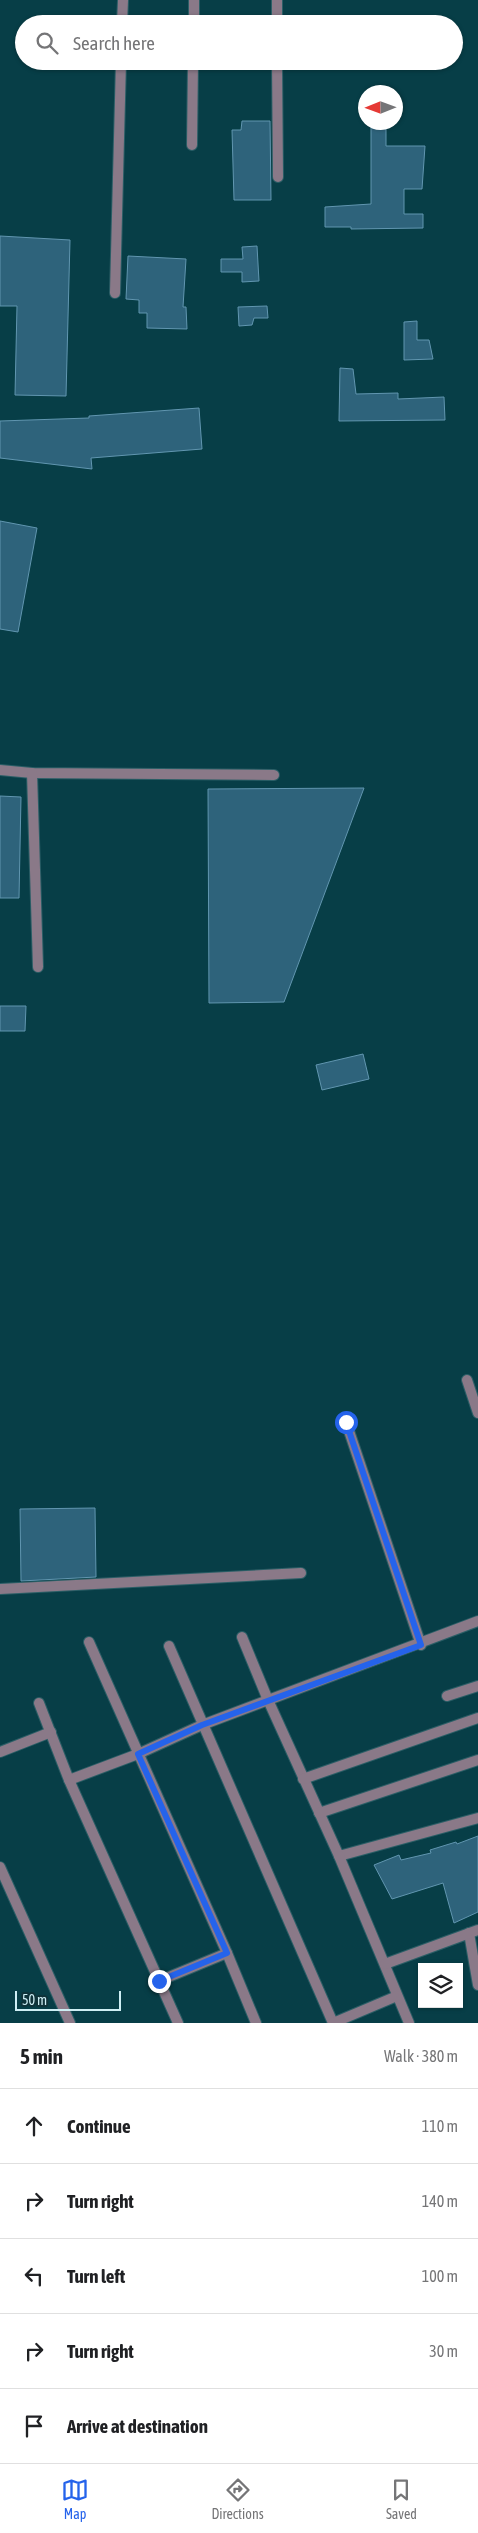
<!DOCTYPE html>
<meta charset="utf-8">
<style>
body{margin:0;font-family:"Asap Condensed",sans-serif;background:#f2f2f2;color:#202124}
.controls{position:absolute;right:15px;bottom:15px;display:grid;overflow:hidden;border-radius:0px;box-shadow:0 1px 4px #0004}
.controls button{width:45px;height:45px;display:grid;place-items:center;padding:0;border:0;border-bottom:1px solid #e0e0e0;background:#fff;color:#202124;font:25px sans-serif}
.compass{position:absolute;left:358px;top:85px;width:45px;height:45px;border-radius:50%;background:#fff;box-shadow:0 1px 4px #0004;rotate:269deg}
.scale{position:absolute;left:15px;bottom:12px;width:106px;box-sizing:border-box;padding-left:5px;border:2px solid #ceeef4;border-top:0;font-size:14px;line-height:18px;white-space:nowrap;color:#ceeef4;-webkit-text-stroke:4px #0f3239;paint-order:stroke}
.stop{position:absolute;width:15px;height:15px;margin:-11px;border:4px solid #2563eb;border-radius:50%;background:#fff}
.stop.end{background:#2563eb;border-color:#fff;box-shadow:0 1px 5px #0008}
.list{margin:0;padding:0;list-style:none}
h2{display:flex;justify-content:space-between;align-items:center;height:65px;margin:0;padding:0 20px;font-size:21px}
h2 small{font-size:16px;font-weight:400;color:#757577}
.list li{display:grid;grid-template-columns:32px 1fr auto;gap:15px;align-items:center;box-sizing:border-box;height:75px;padding:0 20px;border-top:1px solid #e0e0e0}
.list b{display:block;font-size:19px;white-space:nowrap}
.list em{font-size:16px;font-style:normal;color:#757577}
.icon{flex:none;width:28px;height:28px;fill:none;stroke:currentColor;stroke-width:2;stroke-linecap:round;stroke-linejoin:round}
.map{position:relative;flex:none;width:478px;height:2023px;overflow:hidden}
.search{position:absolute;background:#fff;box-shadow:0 1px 4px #0004;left:15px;right:15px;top:15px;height:55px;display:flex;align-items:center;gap:12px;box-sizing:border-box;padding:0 18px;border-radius:28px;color:#757577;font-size:19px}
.sheet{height:440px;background:#fff}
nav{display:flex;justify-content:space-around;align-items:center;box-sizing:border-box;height:70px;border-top:1px solid #e0e0e0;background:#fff;font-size:14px;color:#757577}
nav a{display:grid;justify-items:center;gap:2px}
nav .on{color:#2563eb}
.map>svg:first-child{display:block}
.building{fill:#2e637b;stroke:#6196b0}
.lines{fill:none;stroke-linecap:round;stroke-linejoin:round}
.minor-casing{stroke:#2b5e66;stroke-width:12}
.minor{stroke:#8a7988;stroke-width:10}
.route{stroke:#2563eb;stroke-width:6}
</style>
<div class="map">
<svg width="478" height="2023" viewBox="0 0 478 2023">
<rect width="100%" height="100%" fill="#073e47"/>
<!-- building -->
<g class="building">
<polygon points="242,121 270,121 271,200 234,200 232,130 241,130"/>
<polygon points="371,122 386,122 386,146 425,146 422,189 404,189 404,214 423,214 423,228 351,229 351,227 325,227 325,207 371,204"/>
<polygon points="0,236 70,240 66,396 15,395 17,306 0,306"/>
<polygon points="257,246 259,281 242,282 242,272 221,272 221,259 243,259 242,247"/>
<polygon points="128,256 186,259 183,307 186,307 187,329 147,328 147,313 139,313 139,300 126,299"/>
<polygon points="267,306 268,318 254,318 252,325 239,326 238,307"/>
<polygon points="417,321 417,340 429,340 433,359 404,360 404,322"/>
<polygon points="340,368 353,369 356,394 398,393 398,399 444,397 445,420 339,421"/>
<polygon points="199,408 202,449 91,458 92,469 0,458 0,421 89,418 89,416"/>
<polygon points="0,521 37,528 18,632 0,629"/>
<polygon points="364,788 284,1002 209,1003 208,789"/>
<polygon points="0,796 21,797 19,898 0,898"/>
<polygon points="0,1006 26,1006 25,1031 0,1031"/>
<polygon points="363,1054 369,1079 322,1090 316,1065"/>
<polygon points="95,1508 96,1577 21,1581 20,1509"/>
<polygon points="478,1836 478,1912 454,1923 443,1883 392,1899 374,1865 399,1855 401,1860 431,1853 430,1850 456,1842 457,1844"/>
</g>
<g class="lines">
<defs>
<g id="minor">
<polyline points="277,0 277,24"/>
<polyline points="122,24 123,0"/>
<polyline points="194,24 194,0"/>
<polyline points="277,61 278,177"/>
<polyline points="192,145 193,61"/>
<polyline points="115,293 121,61"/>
<polyline points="0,770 32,773 274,775"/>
<polyline points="32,773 38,967"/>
<polyline points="467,1380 478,1413"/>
<polyline points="346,1422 421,1645"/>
<polyline points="0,1589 301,1573"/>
<polyline points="242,1637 268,1700 339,1856 478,1818"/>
<polyline points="89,1642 227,1953 256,2023"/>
<polyline points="169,1646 333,2023"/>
<polyline points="447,1696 478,1686"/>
<polyline points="39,1703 69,1780 178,2023"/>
<polyline points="0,1752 51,1732"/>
<polyline points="303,1779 478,1718"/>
<polyline points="69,1780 138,1754 202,1725 478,1621"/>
<polyline points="319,1813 478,1760"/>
<polyline points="339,1856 409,2023"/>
<polyline points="0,1867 70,2023"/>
<polyline points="469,1933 478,1985"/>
<polyline points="385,1964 478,1930"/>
<polyline points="159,1981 227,1953"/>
<polyline points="333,2023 397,1996"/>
</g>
</defs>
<!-- minor casing -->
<use href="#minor" class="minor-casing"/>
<!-- minor -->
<use href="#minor" class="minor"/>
</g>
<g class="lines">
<!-- route -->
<polyline class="route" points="159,1981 227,1953 138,1754 202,1725 421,1645 346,1422"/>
</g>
</svg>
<div class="controls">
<button><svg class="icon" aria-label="layers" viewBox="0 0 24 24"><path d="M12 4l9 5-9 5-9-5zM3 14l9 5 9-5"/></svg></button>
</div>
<svg class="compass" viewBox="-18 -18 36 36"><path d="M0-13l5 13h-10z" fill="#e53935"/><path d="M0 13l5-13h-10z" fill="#757577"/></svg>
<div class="scale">50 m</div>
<div class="stop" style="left:346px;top:1422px"></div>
<div class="stop end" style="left:159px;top:1981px"></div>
<div class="search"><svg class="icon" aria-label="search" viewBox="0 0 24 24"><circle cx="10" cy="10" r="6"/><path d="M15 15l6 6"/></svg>Search here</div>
</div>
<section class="sheet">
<h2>5 min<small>Walk · 380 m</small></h2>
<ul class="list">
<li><svg class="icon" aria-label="ahead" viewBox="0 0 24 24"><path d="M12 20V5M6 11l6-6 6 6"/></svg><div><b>Continue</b></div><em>110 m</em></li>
<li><svg class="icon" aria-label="right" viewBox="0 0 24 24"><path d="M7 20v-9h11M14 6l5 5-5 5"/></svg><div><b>Turn right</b></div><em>140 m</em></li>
<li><svg class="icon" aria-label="left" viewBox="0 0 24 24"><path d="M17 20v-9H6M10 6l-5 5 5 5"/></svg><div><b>Turn left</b></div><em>100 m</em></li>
<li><svg class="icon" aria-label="right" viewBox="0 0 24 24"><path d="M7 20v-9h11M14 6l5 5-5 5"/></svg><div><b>Turn right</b></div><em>30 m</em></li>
<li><svg class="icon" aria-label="arrive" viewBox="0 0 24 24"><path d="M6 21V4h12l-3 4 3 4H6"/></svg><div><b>Arrive at destination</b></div></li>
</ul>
</section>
<nav>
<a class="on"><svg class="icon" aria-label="map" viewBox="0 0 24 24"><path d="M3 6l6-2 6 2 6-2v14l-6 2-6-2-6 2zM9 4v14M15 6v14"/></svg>Map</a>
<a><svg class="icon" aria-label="directions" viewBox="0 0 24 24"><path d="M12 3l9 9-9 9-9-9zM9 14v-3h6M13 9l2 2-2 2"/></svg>Directions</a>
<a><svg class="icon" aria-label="saved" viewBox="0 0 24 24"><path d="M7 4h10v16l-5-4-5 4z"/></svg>Saved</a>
</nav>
